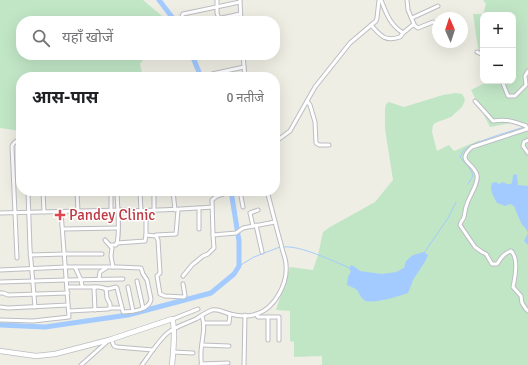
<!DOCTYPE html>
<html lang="hi">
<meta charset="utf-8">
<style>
body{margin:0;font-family:Signika,"Noto Sans Devanagari",sans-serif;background:#f6f6f6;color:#202124}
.controls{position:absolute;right:12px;top:12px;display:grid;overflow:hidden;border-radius:8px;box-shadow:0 4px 16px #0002}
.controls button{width:36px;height:36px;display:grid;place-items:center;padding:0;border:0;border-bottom:1px solid #e0e0e0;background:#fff;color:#202124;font:20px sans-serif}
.compass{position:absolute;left:432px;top:12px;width:36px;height:36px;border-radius:50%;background:#fff;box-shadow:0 4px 16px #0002;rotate:357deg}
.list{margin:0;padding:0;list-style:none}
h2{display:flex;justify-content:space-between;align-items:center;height:52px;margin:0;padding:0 16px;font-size:17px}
h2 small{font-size:13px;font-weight:400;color:#757577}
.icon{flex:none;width:22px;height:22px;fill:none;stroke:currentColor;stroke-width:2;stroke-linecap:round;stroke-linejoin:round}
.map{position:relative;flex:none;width:528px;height:365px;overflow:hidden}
.search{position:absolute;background:#fff;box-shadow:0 4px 16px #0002;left:16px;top:16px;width:264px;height:44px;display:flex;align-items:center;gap:10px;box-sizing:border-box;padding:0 14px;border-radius:16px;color:#757577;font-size:15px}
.panel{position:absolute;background:#fff;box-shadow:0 4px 16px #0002;left:16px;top:72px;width:264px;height:124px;border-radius:16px}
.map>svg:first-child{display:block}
.green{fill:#c1e6c6}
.water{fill:#a4cbff}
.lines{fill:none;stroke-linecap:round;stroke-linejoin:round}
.stream{stroke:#a4cbff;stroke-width:1}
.river{stroke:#a4cbff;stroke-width:5}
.street-casing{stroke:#bcbdc3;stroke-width:5}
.secondary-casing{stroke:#babcc2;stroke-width:6}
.street{stroke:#fff;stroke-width:3}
.secondary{stroke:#fff;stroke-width:4.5}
.health-dot{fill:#e0444e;stroke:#fff;stroke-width:1.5}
.labels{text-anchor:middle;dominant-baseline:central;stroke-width:3;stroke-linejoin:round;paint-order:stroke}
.health-label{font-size:15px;fill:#be3a42;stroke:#fff;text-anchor:start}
</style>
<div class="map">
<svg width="528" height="365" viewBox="0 0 528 365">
<rect width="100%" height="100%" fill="#efeee4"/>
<!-- green -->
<g class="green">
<polygon points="0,0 143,0 168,21 21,21 21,55 146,55 140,64 143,77 21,77 21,131 0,128"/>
<polygon points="483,0 528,0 528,127 517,122 490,127 471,90 489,81 513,81 513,15 483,15 483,61 478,48 473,14 483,14 486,4"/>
<polygon points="456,93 462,94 464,97 465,100 462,107 451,117 435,123 433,125 432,132 437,151 449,145 454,151 480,140 473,150 490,142 528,131 528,365 322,365 322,356 294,357 294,342 290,341 290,311 276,310 290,267 313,270 318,255 323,232 330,227 375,202 393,180 385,129 385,109 386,104 389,102 404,107 443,95"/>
</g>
<!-- water -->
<g class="water">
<path d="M514,174L517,175L518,185L528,186V245L524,241L528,233L526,229L521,223L514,206L510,204L505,206L497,203C494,197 489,190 492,183L496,182L499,184L503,182L507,184H511C513,181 512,177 514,174Z"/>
<path d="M424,252L428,255L426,260L413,280L408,293C400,296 370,305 364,300C360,297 359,292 356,289C353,288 350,286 347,285L348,277L351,271L349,269L351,265L355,267L360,271L382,274L396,272L404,268L406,261L413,255Z"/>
</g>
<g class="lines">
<!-- stream -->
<g class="stream">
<path d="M468,184L473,176C470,166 466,165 460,157C461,155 462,153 463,151C471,142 515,130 528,126"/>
<path d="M283,247C301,245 332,261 350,268"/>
<polyline points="424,253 448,218 456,202"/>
<polyline points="239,266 254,257 280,247"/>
</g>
<!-- river -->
<g class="river">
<polyline points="159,0 175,21"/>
<polyline points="192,55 201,77"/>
<polyline points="0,325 45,327 128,315 211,293 234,274 239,266 239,241 231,191"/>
</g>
<defs>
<g id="street">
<polyline points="217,0 217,13 220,21"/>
<path d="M381,0C386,13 390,25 403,33"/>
<polyline points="240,1 241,21"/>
<polyline points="412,18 438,6"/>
<polyline points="183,21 182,16 183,14 240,2"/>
<polyline points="208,21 240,14"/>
<path d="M371,25C381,36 385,42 400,37L403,33L414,24L408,10L407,0"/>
<polyline points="414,25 418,28 433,22"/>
<polyline points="477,52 483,55"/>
<polyline points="243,55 245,77"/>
<polyline points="206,56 211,55"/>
<polyline points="212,74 244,67"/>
<polyline points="502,81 508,96 515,96 526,85 525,76 528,71"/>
<polyline points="307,101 310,105 315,122 316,143 319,145 329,145"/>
<path d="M475,101L493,121C507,119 513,121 526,126L527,129L472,147C455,162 474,162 477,175C479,184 469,196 467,204C465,208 465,213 464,217C463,220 461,221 460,225L475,247L482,252L486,254L492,264H497C501,258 504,253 511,251C519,258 515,278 513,287L521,296L522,303L526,309L528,311"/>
<polyline points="528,140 524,142 523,146 528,153"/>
<polyline points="275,142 290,131 315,87 350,43 376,21 377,18 379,0"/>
<polyline points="28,191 30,249 35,307"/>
<polyline points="43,191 44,212"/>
<polyline points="77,191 78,212"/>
<polyline points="140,191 141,211"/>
<polyline points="173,191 175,210"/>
<polyline points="233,191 217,196 212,200 213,235 236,233 243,228 275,222"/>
<polyline points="240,191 243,207"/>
<polyline points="111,211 111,194"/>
<polyline points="154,211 154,191"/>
<path d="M0,213L122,210C152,212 182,209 212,207"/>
<polyline points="256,225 262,252"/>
<polyline points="253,226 250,213 258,210"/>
<polyline points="63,229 118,228"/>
<polyline points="199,229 199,208"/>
<polyline points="146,235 156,236 158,240 160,273 157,276 160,294 165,296 184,297 185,296 183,284"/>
<polyline points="156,235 176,234 178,210"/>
<polyline points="105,240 112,248 111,256 113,267"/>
<polyline points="117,243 145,241 146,235 146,211"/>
<path d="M111,245H116C121,237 117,202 117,191"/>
<polyline points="30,255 65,254 102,254"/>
<path d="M17,258L15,213L12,146C14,142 17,140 21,140"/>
<polyline points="75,267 81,280 82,286"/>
<path d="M0,270L66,267H118L141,268L143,274L147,280L151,299C150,310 132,312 123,312L117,288L116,287L108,289L99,287H95L94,289L95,310"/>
<polyline points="183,276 192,265 203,256 208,254 214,248 213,235"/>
<polyline points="99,279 100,272 106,268"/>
<polyline points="137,281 143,308"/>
<polyline points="0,282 67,280 123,279"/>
<polyline points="67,287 96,287"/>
<polyline points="128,287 133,311"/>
<polyline points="0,293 3,293 8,295 68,293"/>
<polyline points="0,307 8,308 68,305"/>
<polyline points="110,308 122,308"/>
<polyline points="69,311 108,309 110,308 110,304 107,298 106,289"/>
<polyline points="256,314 258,317 279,317 279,340"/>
<path d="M202,316C204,322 204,329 203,335C202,345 199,356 202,365"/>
<polyline points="173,319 198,309"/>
<polyline points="0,320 33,321 69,317 61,212"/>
<polyline points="204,323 229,323 230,314"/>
<polyline points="111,339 114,346 117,347 153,350"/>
<polyline points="268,340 268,317"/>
<polyline points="202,345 229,346"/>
<polyline points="173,352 193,353"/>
<polyline points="201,364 228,363"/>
<polyline points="81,365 108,341"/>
<path d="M142,365C148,357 161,337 169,332C177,326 187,323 196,319C201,316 206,312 212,310C219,309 223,312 230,314C238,316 249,317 257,314C275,308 288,283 286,265C286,258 282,251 281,244C276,227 272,209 267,191"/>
<polyline points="244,365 245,315"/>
</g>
<path id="secondary" d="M0,351L36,356L55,354L109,340L172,319C176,327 173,354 172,365"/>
</defs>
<!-- street casing -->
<use href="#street" class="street-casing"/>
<!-- secondary casing -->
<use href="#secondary" class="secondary-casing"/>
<!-- street -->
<use href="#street" class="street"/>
<!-- secondary -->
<use href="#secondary" class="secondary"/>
</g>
<!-- markers -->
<path class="health-dot" d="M58 209h4v4h4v4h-4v4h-4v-4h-4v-4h4z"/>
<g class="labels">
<!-- health labels -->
<g class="health-label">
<text x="69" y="215">Pandey Clinic</text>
</g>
</g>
</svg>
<div class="controls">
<button>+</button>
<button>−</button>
</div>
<svg class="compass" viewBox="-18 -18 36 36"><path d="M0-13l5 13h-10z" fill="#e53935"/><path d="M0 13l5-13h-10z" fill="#757577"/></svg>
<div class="search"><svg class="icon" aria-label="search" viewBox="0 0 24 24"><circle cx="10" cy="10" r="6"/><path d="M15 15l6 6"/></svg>यहाँ खोजें</div>
<section class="panel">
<h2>आस-पास<small>0 नतीजे</small></h2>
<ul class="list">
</ul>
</section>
</div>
